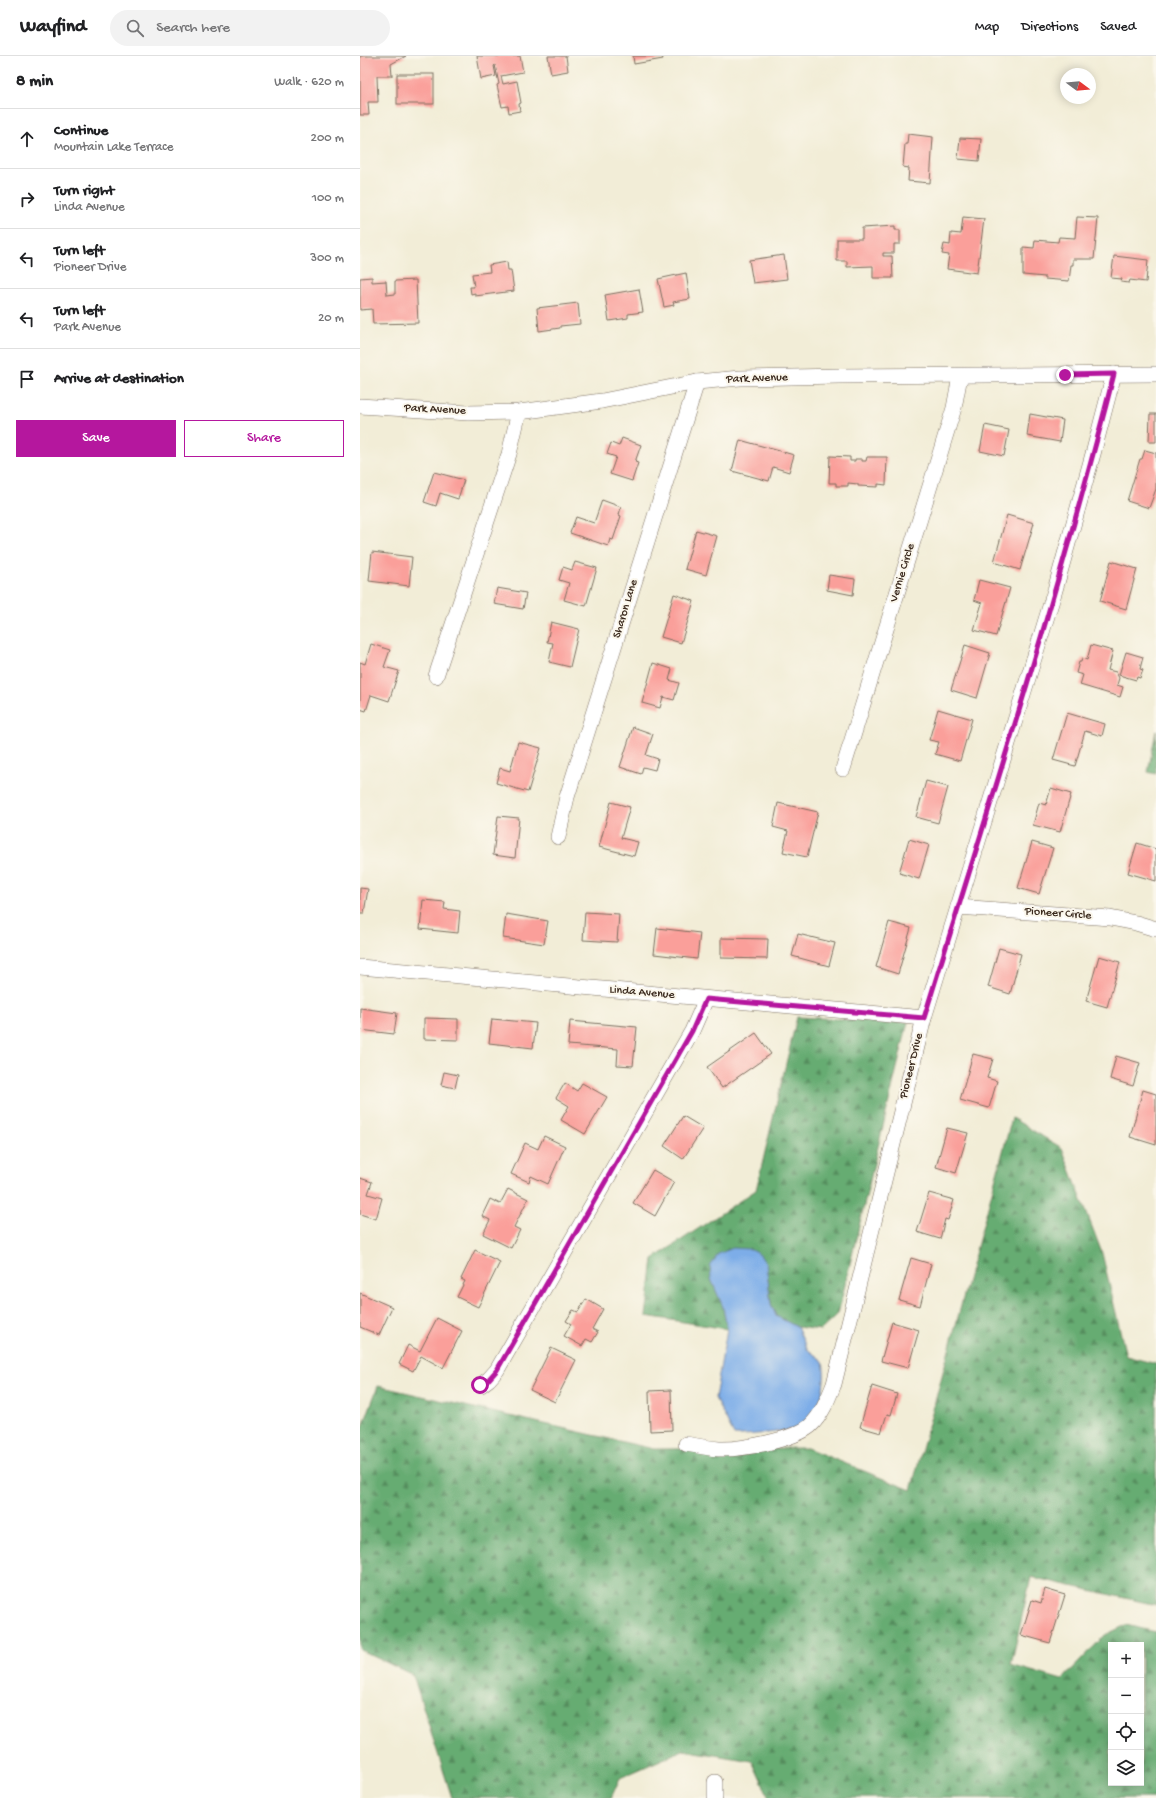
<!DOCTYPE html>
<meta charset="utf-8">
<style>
body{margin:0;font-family:"Gochi Hand",sans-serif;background:#f2f2f2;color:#202124}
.controls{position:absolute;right:12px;bottom:12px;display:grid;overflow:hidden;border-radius:0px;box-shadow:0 2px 10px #0003}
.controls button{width:36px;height:36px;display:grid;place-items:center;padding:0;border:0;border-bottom:1px solid #e0e0e0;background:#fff;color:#202124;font:20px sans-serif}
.compass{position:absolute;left:700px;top:12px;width:36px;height:36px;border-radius:50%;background:#fff;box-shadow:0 2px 10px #0003;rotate:106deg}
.stop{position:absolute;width:12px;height:12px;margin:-9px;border:3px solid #b5179e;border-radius:50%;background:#fff}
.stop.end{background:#b5179e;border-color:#fff;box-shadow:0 1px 4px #0008}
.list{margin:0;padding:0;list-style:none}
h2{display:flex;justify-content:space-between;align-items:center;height:52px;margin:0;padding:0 16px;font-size:17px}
h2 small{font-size:13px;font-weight:400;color:#757577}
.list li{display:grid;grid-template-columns:26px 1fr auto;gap:12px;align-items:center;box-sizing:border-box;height:60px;padding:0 16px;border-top:1px solid #e0e0e0}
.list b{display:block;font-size:15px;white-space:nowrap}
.list p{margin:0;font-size:13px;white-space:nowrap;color:#757577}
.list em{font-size:13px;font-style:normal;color:#757577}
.actions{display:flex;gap:8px;padding:12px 16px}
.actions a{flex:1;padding:9px 0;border:1px solid #b5179e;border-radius:0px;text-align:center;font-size:14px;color:#b5179e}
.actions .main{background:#b5179e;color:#fff}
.icon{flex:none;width:22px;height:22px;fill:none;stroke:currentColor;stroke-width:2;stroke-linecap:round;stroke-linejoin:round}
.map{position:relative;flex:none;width:796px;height:1742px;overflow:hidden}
header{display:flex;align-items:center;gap:24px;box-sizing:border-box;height:56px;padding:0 20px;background:#fff;border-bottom:1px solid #e0e0e0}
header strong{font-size:19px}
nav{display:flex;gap:22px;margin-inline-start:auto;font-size:14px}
.search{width:280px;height:36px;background:#f2f2f2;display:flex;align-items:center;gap:10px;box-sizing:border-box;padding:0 14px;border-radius:22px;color:#757577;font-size:15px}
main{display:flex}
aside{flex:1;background:#fff}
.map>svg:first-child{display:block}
.forest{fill:url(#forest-firs);stroke:#506b48;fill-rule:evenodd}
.water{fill:#7dade8;stroke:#5c6c83}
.building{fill:#fa9f9a}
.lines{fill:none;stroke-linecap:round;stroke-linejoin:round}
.minor-casing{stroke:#7b6e5f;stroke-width:16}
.minor{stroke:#fff;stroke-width:15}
.route{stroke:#b5179e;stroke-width:5}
.labels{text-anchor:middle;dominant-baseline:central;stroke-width:4;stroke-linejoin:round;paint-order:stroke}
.street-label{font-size:12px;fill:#3b2a1e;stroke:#fbf7ec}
</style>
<header>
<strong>Wayfind</strong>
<div class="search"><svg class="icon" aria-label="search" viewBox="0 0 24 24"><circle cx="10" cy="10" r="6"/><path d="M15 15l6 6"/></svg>Search here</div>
<nav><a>Map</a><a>Directions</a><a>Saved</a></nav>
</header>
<main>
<aside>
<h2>8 min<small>Walk · 620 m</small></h2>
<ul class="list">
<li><svg class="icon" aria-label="ahead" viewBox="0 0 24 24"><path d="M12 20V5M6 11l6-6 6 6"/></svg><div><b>Continue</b><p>Mountain Lake Terrace</p></div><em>200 m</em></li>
<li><svg class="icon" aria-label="right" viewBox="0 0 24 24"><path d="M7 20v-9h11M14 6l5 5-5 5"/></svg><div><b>Turn right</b><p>Linda Avenue</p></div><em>100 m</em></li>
<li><svg class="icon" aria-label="left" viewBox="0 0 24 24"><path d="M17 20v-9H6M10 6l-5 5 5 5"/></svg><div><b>Turn left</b><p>Pioneer Drive</p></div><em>300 m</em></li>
<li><svg class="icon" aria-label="left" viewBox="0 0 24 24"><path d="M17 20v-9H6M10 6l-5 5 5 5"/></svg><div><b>Turn left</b><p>Park Avenue</p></div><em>20 m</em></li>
<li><svg class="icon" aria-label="arrive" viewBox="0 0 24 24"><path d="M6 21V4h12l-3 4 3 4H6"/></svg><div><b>Arrive at destination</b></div></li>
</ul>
<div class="actions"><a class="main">Save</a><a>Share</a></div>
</aside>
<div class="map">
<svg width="796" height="1742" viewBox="0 0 796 1742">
<defs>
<pattern id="forest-firs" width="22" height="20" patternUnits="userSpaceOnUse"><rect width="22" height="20" fill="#66ac72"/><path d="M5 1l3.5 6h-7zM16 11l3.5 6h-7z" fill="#558c5d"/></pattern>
</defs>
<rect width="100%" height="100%" fill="#fbf7ec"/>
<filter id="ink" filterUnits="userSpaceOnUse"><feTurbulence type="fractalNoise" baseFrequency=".025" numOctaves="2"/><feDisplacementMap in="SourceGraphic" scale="8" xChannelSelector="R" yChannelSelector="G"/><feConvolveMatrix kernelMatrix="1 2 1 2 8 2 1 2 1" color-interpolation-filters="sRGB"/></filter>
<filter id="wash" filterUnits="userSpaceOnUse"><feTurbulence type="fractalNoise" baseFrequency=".012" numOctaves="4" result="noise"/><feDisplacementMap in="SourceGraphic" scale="16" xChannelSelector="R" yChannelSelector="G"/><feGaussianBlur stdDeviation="0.9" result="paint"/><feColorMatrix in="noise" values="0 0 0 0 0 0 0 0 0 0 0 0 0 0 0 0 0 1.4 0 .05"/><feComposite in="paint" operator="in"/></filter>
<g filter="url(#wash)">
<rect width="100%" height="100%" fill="#f2edd7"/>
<!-- forest -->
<g class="forest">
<polygon points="796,675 796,718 788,716"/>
<polygon points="437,961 548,966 478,1258 461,1274 437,1271 416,1260 411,1248 406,1208 351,1223 363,1251 367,1273 286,1260 293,1203 396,1134"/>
<path d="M652,1062L702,1092L742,1197L766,1300L796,1308V1549L671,1521L651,1609L702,1624L745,1579L766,1569L796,1576V1742H409L392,1705L323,1694L260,1722L251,1742H92L53,1619L0,1594V1378L18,1330L294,1393L447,1392L551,1434ZM751,1589H781V1727H751Z"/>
</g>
<!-- water -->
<path class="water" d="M373,1192L389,1193L400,1199L406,1208L411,1248L416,1260L437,1271L447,1293L463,1305C467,1326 461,1359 441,1371C433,1375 384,1380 374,1379L355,1342L367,1273L363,1251L351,1223L350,1211L358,1198Z"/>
<g id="blocks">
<!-- building -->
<g class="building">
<polygon points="0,0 46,0 31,8 32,20 17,20 18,46 8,46 9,59 0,59"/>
<polygon points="117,0 160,0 163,16 141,20 143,28 157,25 161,47 159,48 160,55 149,57 148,50 142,51 137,29 139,28 135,9 134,10 136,20 121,23"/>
<polygon points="188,0 206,0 208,15 191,18"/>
<polygon points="273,0 302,0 303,3 274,8"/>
<rect x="37" y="18" width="37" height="30"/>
<polygon points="548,78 573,81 570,127 548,125 549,112 543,111 545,88 547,88"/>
<polygon points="600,82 621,83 619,105 598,103"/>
<polygon points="603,161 624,163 617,217 587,213 589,199 582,198 584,188 590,189 591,177 601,178"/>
<polygon points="717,161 738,162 734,203 713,203 713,209 711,209 709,225 685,223 685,221 663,219 663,191 674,192 675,184 698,186 699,181 715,182"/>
<polygon points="535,170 535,174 540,174 540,188 534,188 534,197 523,197 523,200 532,200 533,222 513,222 513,210 487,211 487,205 477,205 477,183 502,183 502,172"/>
<polygon points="424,199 427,223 393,227 389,204"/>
<polygon points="754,200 788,204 786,226 770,224 769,227 761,226 762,223 751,222"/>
<polygon points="147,206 148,214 151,214 154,235 115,240 115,237 111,238 110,231 114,231 112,218 130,216 129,209"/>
<polygon points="326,217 330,243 313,246 314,249 304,251 298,223"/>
<polygon points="12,221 12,226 26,225 27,239 35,238 35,225 56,224 58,267 13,268 12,253 0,254 0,222"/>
<polygon points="279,233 283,256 268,258 268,262 249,265 245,239"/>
<polygon points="218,247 220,268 200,270 200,272 179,275 177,252"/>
<polygon points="670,358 703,364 700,386 667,380"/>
<polygon points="790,358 796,358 796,386 789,386"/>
<polygon points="625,369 649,374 644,400 620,395"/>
<polygon points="262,382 281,389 275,406 278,407 272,425 250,418 256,401 247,398 251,387 259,390"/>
<polygon points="380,384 434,399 429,416 413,411 409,425 372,415"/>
<polygon points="785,394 796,397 796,433 789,452 767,445 780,403 782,403"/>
<polygon points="470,400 490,401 490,405 495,405 495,403 502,403 502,405 506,405 507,401 527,401 526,429 518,428 518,431 498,430 498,428 488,427 488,430 476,430 476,427 469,427"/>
<polygon points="74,416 104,424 98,443 80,437 76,450 64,446"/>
<polygon points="242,444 261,451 259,459 261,460 253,484 250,483 248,490 210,477 216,461 234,467"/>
<polygon points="647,459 674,467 660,514 634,506"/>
<polygon points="336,474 357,480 346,519 325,513"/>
<polygon points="12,496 52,501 49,530 9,525"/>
<polygon points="751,505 777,513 766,553 740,545"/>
<polygon points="215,506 237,512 226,550 204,544 209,527 199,524 203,511 212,514"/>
<polygon points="469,519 495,523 493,539 467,534"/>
<polygon points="619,524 650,532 636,580 614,574 622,547 614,544"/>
<polygon points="137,532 166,537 163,553 134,548"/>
<polygon points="314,538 334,545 321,587 301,581"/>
<polygon points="191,566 219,573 210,611 189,606 193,587 187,586"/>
<polygon points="11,588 30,594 24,611 39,615 29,645 11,639 6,655 0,653 0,606 5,608"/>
<polygon points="605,589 630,597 617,642 591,634"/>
<polygon points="731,589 753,595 748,614 756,616 759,622 757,629 763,631 760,641 720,629 723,619 716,617 719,606 721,606 722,602 727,604"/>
<polygon points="766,596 783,601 780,613 783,614 780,622 777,621 776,624 759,619"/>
<polygon points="293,607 312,613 309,624 319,627 314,644 303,641 300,652 282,647"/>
<polygon points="578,653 612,663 600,705 575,698 579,686 569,684"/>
<polygon points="707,657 745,668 742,680 725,675 715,710 693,704"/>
<polygon points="273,671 293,678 286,699 298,703 295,714 283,711 281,718 260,711"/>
<polygon points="158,686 181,692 168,736 136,727 140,712 150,715"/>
<polygon points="566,725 588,731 578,767 556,761"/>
<polygon points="691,732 711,738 700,776 673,769 679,747 686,749"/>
<polygon points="251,746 270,751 261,782 278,786 274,800 239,791"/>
<polygon points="418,747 458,756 447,801 423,796 428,775 413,771"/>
<polygon points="138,760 159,762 155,802 133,799"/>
<polygon points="549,783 569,789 559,823 539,817"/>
<polygon points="672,786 693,792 679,838 658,832"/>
<polygon points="777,787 796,793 796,825 768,817"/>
<polygon points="0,832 8,833 4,857 0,857"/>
<polygon points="63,844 85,846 84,853 100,855 98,877 60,873"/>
<polygon points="225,856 259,858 257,886 223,884"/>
<polygon points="146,858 188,865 184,888 143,882"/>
<polygon points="529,866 551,872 538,918 516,911"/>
<polygon points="297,872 340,877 337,903 294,898"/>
<polygon points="438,878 475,887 469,910 432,900"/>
<polygon points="361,882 408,883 407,903 361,902"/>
<polygon points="639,892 661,898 650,938 628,931"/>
<polygon points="739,900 760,906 747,951 726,945"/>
<polygon points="0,952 37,957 34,978 0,974"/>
<polygon points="64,962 98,963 98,984 64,983"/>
<polygon points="132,963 176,967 173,992 129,987"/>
<polygon points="210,965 277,971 273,1010 257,1009 258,993 208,989"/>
<polygon points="396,977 411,998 362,1032 347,1011"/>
<polygon points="613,998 633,1003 627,1022 637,1025 629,1052 600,1044"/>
<polygon points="756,1000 780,1007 773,1030 750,1023"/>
<polygon points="84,1016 98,1019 95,1032 81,1029"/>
<polygon points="205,1027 217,1035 222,1027 247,1041 225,1078 201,1064 209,1050 196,1042"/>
<polygon points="783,1034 796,1038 796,1089 770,1081"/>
<polygon points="323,1060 343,1072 323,1103 304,1090"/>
<polygon points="587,1072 608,1077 596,1117 576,1111"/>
<polygon points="184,1080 205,1090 188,1128 171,1120 169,1126 151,1118 165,1087 178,1093"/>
<polygon points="293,1114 314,1126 295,1160 273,1147"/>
<polygon points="0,1122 12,1126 8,1138 22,1142 16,1163 0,1158"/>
<polygon points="148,1133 168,1143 154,1171 160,1174 151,1192 123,1178 130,1164 122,1160 130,1143 140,1148"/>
<polygon points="569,1137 594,1144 588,1164 585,1163 580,1183 557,1176"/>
<polygon points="115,1194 140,1206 118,1251 97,1241 105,1225 101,1223"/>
<polygon points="551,1202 571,1208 560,1250 539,1244"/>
<polygon points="0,1237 32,1251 19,1279 0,1271"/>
<polygon points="226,1243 243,1253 232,1273 238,1276 232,1286 226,1283 222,1290 204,1280 211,1268 206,1265 213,1254 218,1256"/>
<polygon points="77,1262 102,1275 83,1312 61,1300 53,1315 39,1308 48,1289 60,1295"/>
<polygon points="532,1266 559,1274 548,1312 521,1305"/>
<polygon points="191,1292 216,1304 195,1346 170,1334"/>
<polygon points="512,1330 537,1338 531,1359 527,1358 521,1377 500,1371"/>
<polygon points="311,1334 312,1374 290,1375 289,1335"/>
<polygon points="685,1533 705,1539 690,1587 661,1579 672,1544 681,1547"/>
</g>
</g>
</g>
<g filter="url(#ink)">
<use href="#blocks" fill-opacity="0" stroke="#7b6e5f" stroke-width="1"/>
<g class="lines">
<defs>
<g id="minor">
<polyline points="0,350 108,357 159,356 242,345 337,326 380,322 479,320 796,318"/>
<polyline points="76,620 149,398 159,356"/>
<polyline points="483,713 594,352 600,320"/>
<polyline points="198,781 207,741 337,326"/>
<polyline points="598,851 750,862 776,867 796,873"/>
<polyline points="0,911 564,962"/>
<polyline points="121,1329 129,1323 137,1314 332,975 346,943"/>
<path d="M326,1388C337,1390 348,1392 359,1393C381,1394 433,1384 450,1370C462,1359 468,1343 474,1328L564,962L695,534L733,398L754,318"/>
<polyline points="355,1726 355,1742"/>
</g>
</defs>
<!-- minor casing -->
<use href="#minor" class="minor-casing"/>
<!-- minor -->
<use href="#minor" class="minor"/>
</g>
</g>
<g class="lines" filter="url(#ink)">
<!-- route -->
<path class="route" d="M120,1329L129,1323L137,1314L332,975L346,943L564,962C630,748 699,535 754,318L705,319"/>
</g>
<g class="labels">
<!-- street labels -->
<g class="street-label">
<text transform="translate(397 323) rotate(-2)">Park Avenue</text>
<text transform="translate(75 354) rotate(3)">Park Avenue</text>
<text transform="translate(543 517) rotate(-73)">Vernie Circle</text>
<text transform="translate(266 553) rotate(-73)">Sharon Lane</text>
<text transform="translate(698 858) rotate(4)">Pioneer Circle</text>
<text transform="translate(282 937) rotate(5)">Linda Avenue</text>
<text transform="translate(552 1010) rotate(-76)">Pioneer Drive</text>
</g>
</g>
</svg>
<div class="controls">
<button>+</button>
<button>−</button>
<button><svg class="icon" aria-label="locate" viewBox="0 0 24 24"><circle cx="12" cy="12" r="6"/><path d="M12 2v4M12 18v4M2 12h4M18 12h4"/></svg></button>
<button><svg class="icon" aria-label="layers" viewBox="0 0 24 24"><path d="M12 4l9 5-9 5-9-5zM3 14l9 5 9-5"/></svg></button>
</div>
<svg class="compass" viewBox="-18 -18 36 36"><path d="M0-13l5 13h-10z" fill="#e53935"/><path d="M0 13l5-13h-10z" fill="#757577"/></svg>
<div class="stop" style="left:120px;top:1329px"></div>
<div class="stop end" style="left:705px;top:319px"></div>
</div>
</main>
